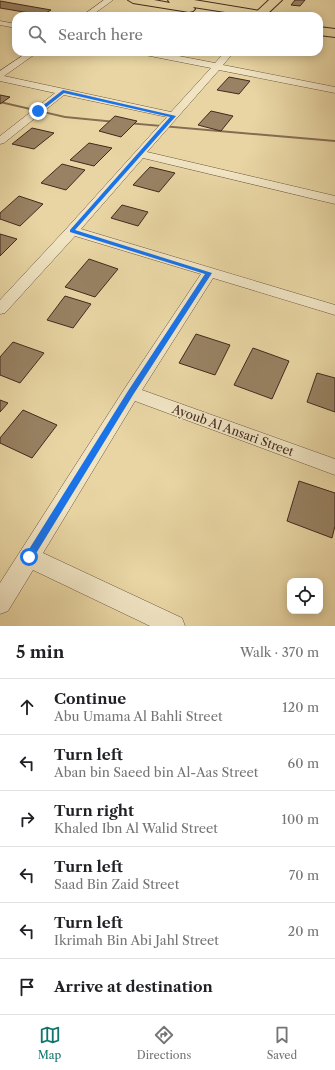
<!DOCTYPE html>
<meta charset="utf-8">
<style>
body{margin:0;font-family:"Libre Caslon Text",serif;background:#f6f6f6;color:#202124}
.controls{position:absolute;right:12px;bottom:12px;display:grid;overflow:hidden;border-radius:8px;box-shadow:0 2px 10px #0003}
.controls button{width:36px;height:36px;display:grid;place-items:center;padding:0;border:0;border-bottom:1px solid #e0e0e0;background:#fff;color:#202124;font:20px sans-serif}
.stop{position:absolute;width:12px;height:12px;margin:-9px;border:3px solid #1a73e8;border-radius:50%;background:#fff}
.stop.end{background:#1a73e8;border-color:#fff;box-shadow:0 1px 4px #0008}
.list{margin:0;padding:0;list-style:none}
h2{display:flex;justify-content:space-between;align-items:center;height:52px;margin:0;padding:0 16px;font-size:17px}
h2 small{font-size:13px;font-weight:400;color:#757577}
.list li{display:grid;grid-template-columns:26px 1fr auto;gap:12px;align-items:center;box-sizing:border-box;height:56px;padding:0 16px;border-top:1px solid #e0e0e0}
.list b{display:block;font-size:15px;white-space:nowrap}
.list p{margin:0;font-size:13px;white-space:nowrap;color:#757577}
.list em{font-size:13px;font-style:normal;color:#757577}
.icon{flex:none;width:22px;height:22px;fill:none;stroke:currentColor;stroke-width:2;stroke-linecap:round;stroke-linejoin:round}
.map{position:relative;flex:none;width:335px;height:626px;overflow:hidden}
.search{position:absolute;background:#fff;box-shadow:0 2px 10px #0003;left:12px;right:12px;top:12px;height:44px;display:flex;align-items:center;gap:10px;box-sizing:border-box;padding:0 14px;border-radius:12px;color:#757577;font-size:15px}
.sheet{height:388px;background:#fff}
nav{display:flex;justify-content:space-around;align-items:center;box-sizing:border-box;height:56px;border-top:1px solid #e0e0e0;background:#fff;font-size:11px;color:#757577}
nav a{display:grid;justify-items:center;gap:2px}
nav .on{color:#0f766e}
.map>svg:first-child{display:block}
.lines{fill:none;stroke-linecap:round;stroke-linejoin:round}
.stream{fill:#836d53;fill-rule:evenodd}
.building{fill:#988263;stroke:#41291e}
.street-casing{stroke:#6b543f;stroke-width:1}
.primary-casing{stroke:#41291e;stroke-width:2}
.highway-casing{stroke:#41291e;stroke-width:2}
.street{fill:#f0e4c3;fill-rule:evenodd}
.primary{fill:#e8d5a3;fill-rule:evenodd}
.highway{fill:#e8d5a3;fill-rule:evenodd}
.route{fill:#1a73e8}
.labels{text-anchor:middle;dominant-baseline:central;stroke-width:3;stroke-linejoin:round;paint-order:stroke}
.street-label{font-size:12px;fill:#41291e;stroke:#f0e4c3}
</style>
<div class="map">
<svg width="335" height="626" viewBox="0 0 335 626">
<rect width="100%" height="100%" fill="#e8d5a3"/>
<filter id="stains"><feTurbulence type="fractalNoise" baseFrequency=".005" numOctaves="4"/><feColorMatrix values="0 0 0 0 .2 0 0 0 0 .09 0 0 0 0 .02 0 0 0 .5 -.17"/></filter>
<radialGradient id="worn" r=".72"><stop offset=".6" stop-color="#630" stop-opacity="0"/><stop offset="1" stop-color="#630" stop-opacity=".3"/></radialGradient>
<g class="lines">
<!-- stream -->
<g class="stream">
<polygon points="0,101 65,116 116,121 118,122 116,123 65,118 0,103"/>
<polygon points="127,122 335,140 335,142 128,124 127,124"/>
</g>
</g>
<!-- building -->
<g class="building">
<polygon points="295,0 305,0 300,6 291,5"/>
<polygon points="0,1 51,10 42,15 0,8"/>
<polygon points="229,77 250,81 239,94 217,90"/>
<polygon points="0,95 10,97 0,104"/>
<polygon points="211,111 233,116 221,131 198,125"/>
<polygon points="115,116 137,121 121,137 99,131"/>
<polygon points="32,128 54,133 34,149 12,144"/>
<polygon points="89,143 112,148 94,166 70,160"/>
<polygon points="62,164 85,170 66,190 41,183"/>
<polygon points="150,167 175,173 159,192 133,185"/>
<polygon points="19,196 43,204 20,226 0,219 0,213"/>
<polygon points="122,205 148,212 138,226 111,218"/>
<polygon points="0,234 17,239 0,256"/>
<polygon points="89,259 118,269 95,297 65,287"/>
<polygon points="65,296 91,304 73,328 47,320"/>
<polygon points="196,334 230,345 215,375 179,363"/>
<polygon points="13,342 44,353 20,383 0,375 0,357"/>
<polygon points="253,348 289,361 272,399 234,385"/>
<polygon points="317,373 335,378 335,412 307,402"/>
<polygon points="0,400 8,403 0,412"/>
<polygon points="23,410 57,425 32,458 0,443 0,438"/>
<polygon points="299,481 335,493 335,526 332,538 287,521"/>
</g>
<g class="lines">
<defs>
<g id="street">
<polygon points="104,0 113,0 91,16 82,16"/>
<polygon points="0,21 16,24 16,28 0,25"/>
<polygon points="28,52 38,52 4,76 171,112 211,68 145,55 141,52 158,52 215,63 225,52 234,52 223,65 335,87 335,93 219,70 147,152 335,196 335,204 143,158 81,229 335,305 335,315 213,278 142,390 335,459 335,475 135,401 43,553 182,618 185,626 150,626 33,570 8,611 0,614 0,583 125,388 201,274 75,236 5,313 0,314 0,300 67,228 167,117 64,95 4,143 0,144 0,136 55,93 0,81 0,71"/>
</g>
<polygon id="primary" points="269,0 282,0 265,16 256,16 254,14"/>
<g id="highway">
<polygon points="128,0 154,0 170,3 168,0 194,0 272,13 276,14 278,16 251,16 193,7 195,9 193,11 189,12 133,3"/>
<polygon points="319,27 335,29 335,37 319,35"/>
</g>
</defs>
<!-- street casing -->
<use href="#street" class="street-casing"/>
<!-- primary casing -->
<use href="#primary" class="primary-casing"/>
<!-- highway casing -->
<use href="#highway" class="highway-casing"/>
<!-- street -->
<use href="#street" class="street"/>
<!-- primary -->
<use href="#primary" class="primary"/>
<!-- highway -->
<use href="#highway" class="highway"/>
</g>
<!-- route -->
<polygon class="route" points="63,90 176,116 75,230 212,273 133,395 32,560 29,561 26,560 24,557 26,554 128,391 205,274 70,232 70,230 170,117 64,93 40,112 37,112 37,110"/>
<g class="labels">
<!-- street labels -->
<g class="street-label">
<text transform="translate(233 430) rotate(20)">Ayoub Al Ansari Street</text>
</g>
</g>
<rect width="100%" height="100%" filter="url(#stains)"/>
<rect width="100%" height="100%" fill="url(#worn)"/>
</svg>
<div class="controls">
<button><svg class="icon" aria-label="locate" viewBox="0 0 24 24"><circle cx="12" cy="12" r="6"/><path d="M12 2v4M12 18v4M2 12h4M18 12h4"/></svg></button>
</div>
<div class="stop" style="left:29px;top:557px"></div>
<div class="stop end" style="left:38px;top:111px"></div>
<div class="search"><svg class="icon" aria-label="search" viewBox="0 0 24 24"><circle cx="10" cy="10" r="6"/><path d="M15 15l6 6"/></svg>Search here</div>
</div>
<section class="sheet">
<h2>5 min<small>Walk · 370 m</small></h2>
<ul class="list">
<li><svg class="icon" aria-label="ahead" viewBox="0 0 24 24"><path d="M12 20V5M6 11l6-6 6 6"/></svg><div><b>Continue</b><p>Abu Umama Al Bahli Street</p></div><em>120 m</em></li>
<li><svg class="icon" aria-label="left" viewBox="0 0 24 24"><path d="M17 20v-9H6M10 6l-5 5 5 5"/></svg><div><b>Turn left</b><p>Aban bin Saeed bin Al-Aas Street</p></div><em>60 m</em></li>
<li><svg class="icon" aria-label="right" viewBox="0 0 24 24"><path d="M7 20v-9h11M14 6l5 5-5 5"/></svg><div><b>Turn right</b><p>Khaled Ibn Al Walid Street</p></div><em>100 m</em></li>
<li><svg class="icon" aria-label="left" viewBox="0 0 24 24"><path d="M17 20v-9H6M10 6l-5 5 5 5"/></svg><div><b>Turn left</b><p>Saad Bin Zaid Street</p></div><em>70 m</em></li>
<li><svg class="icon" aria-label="left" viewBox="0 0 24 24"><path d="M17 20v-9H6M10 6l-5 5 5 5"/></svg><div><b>Turn left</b><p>Ikrimah Bin Abi Jahl Street</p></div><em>20 m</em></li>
<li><svg class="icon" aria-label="arrive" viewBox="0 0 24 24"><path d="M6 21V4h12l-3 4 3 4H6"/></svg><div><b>Arrive at destination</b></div></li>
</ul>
</section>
<nav>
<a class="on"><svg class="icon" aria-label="map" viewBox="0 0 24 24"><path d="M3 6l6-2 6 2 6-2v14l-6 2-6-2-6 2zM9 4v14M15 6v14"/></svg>Map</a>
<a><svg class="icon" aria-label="directions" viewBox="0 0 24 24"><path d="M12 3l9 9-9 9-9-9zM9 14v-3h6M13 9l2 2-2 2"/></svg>Directions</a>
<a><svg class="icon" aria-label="saved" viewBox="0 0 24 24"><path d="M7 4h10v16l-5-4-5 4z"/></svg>Saved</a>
</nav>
